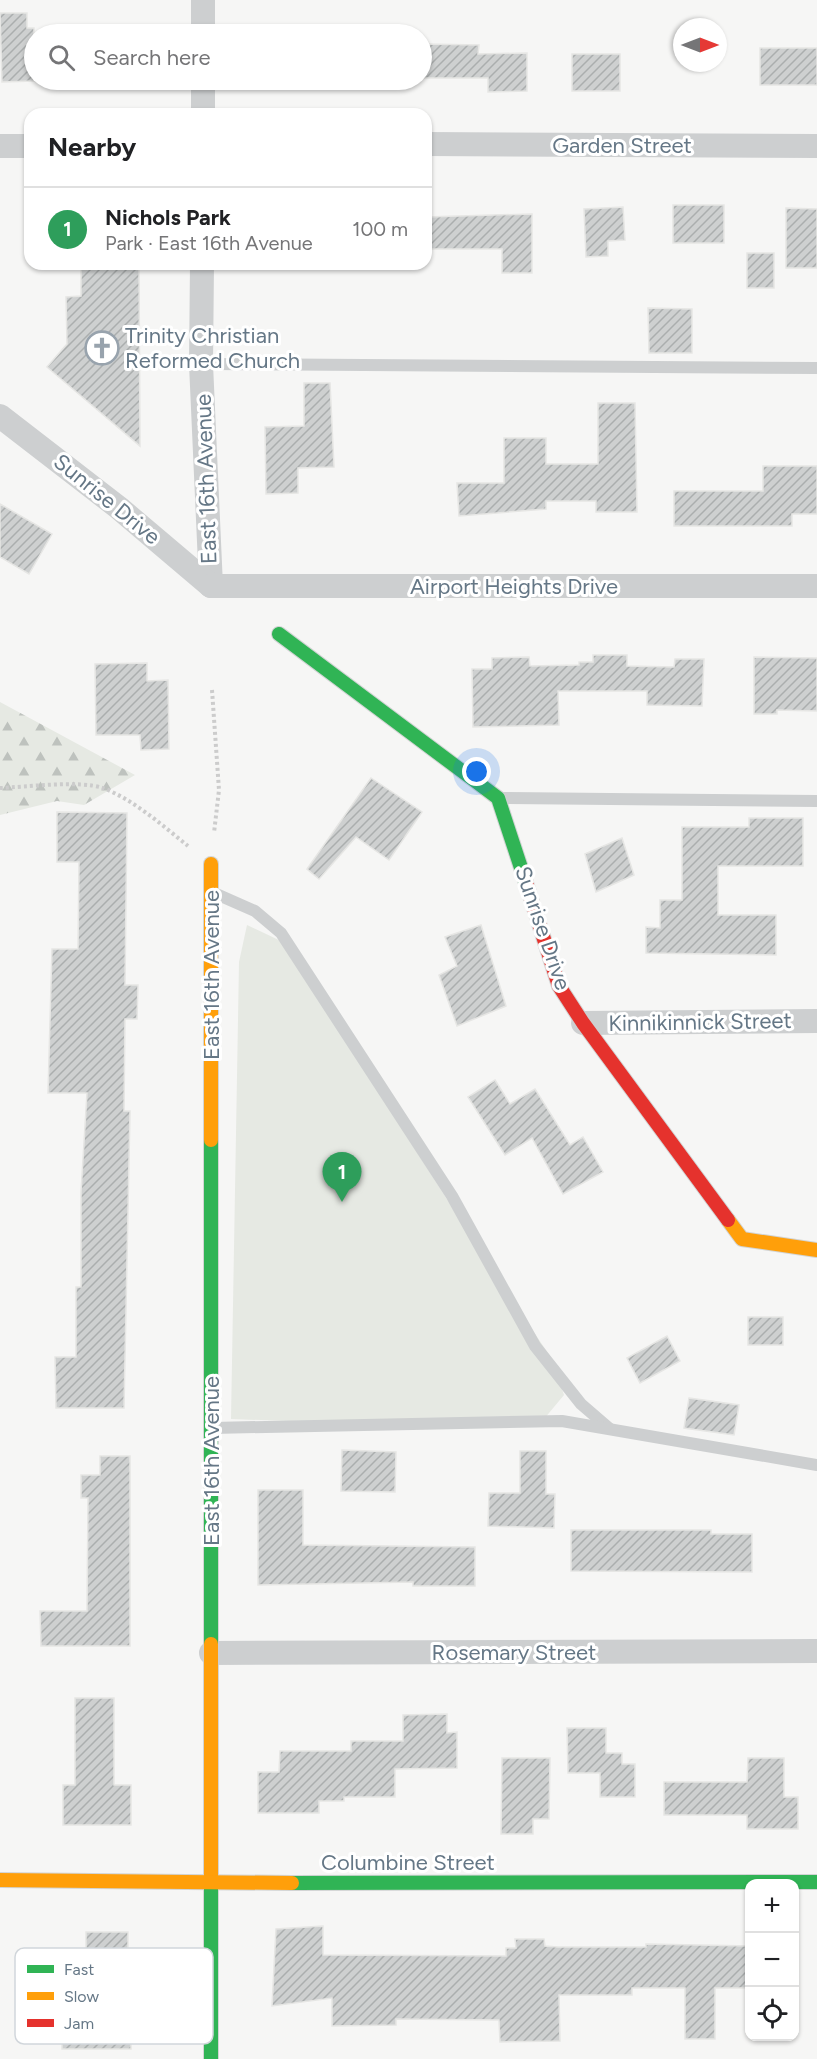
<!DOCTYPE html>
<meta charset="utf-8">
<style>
body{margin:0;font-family:Figtree,sans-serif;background:#f2f2f2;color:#202124}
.controls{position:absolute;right:18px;bottom:18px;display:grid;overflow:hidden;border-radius:12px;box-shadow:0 2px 4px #0004}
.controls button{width:54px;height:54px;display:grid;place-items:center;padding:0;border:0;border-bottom:2px solid #e0e0e0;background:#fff;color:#202124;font:30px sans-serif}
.compass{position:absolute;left:673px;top:18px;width:54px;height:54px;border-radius:50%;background:#fff;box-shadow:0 2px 4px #0004;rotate:90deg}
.you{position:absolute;left:477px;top:772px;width:21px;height:21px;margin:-15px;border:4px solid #fff;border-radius:50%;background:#1a73e8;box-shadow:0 0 0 9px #1a73e833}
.badge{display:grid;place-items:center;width:39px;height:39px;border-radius:50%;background:#1a73e8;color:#fff;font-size:20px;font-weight:700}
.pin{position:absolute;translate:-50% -50px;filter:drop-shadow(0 2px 3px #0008)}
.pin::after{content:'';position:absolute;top:32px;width:21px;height:18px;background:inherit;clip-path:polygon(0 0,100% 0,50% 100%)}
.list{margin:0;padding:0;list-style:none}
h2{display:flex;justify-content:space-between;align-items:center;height:78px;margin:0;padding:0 24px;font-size:26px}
h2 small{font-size:20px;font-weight:400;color:#757577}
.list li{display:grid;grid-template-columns:39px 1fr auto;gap:18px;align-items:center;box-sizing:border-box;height:84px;padding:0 24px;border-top:2px solid #e0e0e0}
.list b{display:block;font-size:22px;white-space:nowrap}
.list p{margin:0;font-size:20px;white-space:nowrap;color:#757577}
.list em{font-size:20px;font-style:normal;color:#757577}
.icon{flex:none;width:33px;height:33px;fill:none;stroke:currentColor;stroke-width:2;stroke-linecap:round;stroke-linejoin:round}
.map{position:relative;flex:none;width:817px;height:2059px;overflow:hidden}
.search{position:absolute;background:#fff;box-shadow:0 2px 4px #0004;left:24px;top:24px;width:408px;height:66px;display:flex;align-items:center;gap:15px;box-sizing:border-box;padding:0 21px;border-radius:33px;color:#757577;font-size:22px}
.panel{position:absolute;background:#fff;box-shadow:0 2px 4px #0004;left:24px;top:108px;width:408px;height:162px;border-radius:18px}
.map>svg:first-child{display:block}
.green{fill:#e6e9e3}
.forest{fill:url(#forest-firs)}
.building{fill:url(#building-hatch);stroke:#e6e6e4;stroke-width:1.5}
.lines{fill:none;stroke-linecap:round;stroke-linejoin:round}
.fast-casing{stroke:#d2d4d4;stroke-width:16}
.slow-casing{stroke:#d2d4d4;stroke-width:16}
.jam-casing{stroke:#d2d4d4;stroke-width:16}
.path{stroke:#ccc;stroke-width:4;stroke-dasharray:3 3;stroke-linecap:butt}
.lane{stroke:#cdcfd0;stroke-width:12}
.street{stroke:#cdcfd0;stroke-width:24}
.fast{stroke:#30b455;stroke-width:14}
.slow{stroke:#ff9f0a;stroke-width:14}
.jam{stroke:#e5322d;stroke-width:14}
.labels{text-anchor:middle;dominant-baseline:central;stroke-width:6;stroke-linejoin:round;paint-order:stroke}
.street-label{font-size:22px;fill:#657786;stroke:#fff}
.poi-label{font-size:22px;fill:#657786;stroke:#fff;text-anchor:start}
.key{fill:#fff;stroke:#d1d6db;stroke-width:1.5}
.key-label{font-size:16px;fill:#657786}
</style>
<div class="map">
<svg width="817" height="2059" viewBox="0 0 817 2059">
<defs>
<pattern id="forest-firs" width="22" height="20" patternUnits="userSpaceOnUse" patternTransform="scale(1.5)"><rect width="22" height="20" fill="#e6e9e3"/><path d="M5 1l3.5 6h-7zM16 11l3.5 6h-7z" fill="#bec2be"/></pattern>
<pattern id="building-hatch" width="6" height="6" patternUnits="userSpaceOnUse" patternTransform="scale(1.5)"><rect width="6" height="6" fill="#ced0d0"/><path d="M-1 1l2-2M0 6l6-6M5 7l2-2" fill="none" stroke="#abaeae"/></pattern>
</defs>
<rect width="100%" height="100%" fill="#f6f6f5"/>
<!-- green -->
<polygon class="green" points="247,925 283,942 492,1270 552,1359 564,1395 544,1419 344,1423 231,1419 239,962"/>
<!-- forest -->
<polygon class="forest" points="0,702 135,775 84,805 57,801 0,815"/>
<!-- building -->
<g class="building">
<polygon points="0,13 27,13 27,28 34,28 34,81 2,82"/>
<polygon points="422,44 479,45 478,54 527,53 527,91 488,92 488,78 422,78"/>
<rect x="760" y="48" width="57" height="37"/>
<rect x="572" y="54" width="48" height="37"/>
<rect x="673" y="205" width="51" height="38"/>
<polygon points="623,207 625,240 608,241 608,256 586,257 584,209"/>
<polygon points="786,208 817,209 817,268 786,268"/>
<polygon points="532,214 532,273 502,273 502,249 426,249 426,217"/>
<rect x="747" y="253" width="27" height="35"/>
<polygon points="81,264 139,264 140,446 47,367 67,344 66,297 81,296"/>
<polygon points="648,308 692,309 692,353 649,353"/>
<polygon points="304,383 330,383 334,467 298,468 298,493 266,494 265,427 304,426"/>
<polygon points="598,403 635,403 637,512 596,512 596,501 546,501 546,509 459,516 457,483 504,483 504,438 546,438 546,464 598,464"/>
<polygon points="763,466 817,466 817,514 792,514 792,526 674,526 674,491 763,491"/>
<polygon points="0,504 52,534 29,574 0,557"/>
<polygon points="593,655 627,655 627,666 674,667 675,659 704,659 702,706 647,705 647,691 558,691 559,725 473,727 472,669 492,669 492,658 529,657 530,666 579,665 579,662 593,662"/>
<polygon points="754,657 817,658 817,711 777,710 777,714 754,714"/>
<polygon points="147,663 147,681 168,680 169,749 141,750 140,735 96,735 95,664"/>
<polygon points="371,778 422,812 389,860 356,837 319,879 307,869"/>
<polygon points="57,812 127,813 125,985 138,985 137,1019 125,1019 124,1111 130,1111 124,1408 56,1408 55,1357 76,1357 76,1287 81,1287 81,1192 87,1093 48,1093 52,949 78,949 79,862 57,862"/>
<polygon points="749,818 803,818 803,866 718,866 718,915 776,915 776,955 646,953 646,927 660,928 660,900 682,900 682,827 749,827"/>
<polygon points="622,838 634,875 596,892 585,854"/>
<polygon points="481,925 506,1006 457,1026 439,975 457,966 445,937"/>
<polygon points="495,1080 510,1104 535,1089 570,1145 583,1137 603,1172 563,1194 532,1138 505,1155 468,1097"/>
<rect x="748" y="1317" width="35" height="28"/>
<polygon points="667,1336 680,1361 640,1383 627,1358"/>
<polygon points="689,1398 739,1405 734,1435 684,1428"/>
<polygon points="342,1450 396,1452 395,1492 341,1491"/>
<polygon points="520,1451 546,1451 546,1494 555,1494 554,1528 488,1526 489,1493 520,1493"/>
<polygon points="100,1456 130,1456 130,1646 41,1646 40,1611 87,1611 88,1498 81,1498 81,1475 100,1475"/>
<polygon points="258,1490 303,1490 303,1545 475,1547 475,1586 413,1586 413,1582 258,1585"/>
<polygon points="571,1530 711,1530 711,1534 752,1534 752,1572 571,1571"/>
<polygon points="75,1698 114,1698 114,1785 131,1785 131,1825 63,1825 63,1785 75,1785"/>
<polygon points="447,1714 447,1733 457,1732 457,1768 395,1769 395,1797 344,1797 344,1801 319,1801 319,1813 258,1813 258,1772 279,1772 280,1751 351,1751 351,1741 403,1741 403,1715"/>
<polygon points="567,1728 606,1728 606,1753 622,1753 622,1764 635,1764 635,1797 600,1797 600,1773 568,1773"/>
<polygon points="502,1758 550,1758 549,1819 533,1819 533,1834 501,1834"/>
<polygon points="748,1758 784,1758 784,1797 798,1797 798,1829 747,1829 747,1815 664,1815 664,1782 747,1782"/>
<polygon points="323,1926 323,1955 506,1956 506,1948 516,1948 515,1939 544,1939 545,1946 558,1947 646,1947 646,1944 750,1946 750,1988 715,1988 715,2039 685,2039 685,1988 632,1988 632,1995 559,1995 560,2041 500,2042 499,2020 396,2019 396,2025 332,2026 332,1998 272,2006 276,1929"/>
<polygon points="86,1932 128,1932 128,2009 131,2009 131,2049 62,2049 62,1989 41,1989 41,1951 86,1951"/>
</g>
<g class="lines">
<defs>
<g id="fast">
<polyline points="279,634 498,798 526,883"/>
<polyline points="211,1140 211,1644"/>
<polyline points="211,1879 211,2059"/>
<polyline points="292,1883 817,1882"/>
</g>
<g id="slow">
<polyline points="211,864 211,1140"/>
<polyline points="728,1220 742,1239 817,1250"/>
<polyline points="211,1644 211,1879"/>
<polyline points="0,1880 292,1883"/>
</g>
<polyline id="jam" points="526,883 559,986 583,1023 728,1220"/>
</defs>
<!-- fast casing -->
<use href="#fast" class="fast-casing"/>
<!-- slow casing -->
<use href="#slow" class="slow-casing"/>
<!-- jam casing -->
<use href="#jam" class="jam-casing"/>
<!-- path -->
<g class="path">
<polyline points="212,690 219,790 214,833"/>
<path d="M0,788C26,787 80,780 103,788C134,800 162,825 188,846"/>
</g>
<!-- lane -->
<g class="lane">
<polyline points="201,364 817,368"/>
<polyline points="500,798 817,801"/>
<polyline points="214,893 255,911 281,933 452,1196 535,1346 581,1404 610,1429"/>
<polyline points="212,1428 562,1421 817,1465"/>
</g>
<!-- street -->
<g class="street">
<polyline points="203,0 203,34"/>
<polyline points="203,80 203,114"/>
<polyline points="426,144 817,146"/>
<polyline points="0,146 30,146"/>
<polyline points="202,264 201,364 211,586"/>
<polyline points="0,416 119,508 211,586"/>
<polyline points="211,586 817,586"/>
<polyline points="583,1023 817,1021"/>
<polyline points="211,1653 817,1651"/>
</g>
<!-- fast -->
<use href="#fast" class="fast"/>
<!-- slow -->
<use href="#slow" class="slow"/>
<!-- jam -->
<use href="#jam" class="jam"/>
</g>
<!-- icons -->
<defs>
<symbol id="church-ring" viewBox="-11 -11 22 22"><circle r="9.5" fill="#fff" stroke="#98a3ad" stroke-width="1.5"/><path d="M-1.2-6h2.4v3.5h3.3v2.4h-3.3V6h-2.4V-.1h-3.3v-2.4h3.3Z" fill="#98a3ad"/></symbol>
</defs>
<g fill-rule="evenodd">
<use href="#church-ring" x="83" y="329" width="38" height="38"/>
</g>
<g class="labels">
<!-- street labels -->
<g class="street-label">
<text x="622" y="145">Garden Street</text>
<text transform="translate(206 479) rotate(-92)">East 16th Avenue</text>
<text transform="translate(107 499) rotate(39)">Sunrise Drive</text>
<text x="514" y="586">Airport Heights Drive</text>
<text transform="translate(543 928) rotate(71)">Sunrise Drive</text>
<text transform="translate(211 975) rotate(-90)">East 16th Avenue</text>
<text transform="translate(700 1022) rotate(-1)">Kinnikinnick Street</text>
<text transform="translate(211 1461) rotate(-90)">East 16th Avenue</text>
<text x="514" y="1652">Rosemary Street</text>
<text x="408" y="1862">Columbine Street</text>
</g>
<!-- poi labels -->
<g class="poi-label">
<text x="125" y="335">Trinity Christian<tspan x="125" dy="25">Reformed Church</tspan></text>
</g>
</g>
<!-- legend -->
<rect x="15" y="1948" width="198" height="96" rx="9" class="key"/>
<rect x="27" y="1965" width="27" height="8" fill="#30b455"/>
<rect x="27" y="1992" width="27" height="8" fill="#ff9f0a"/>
<rect x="27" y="2019" width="27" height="8" fill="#e5322d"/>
<g class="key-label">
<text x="64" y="1975">Fast</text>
<text x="64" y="2002">Slow</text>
<text x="64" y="2029">Jam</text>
</g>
</svg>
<div class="controls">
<button>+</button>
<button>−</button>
<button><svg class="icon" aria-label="locate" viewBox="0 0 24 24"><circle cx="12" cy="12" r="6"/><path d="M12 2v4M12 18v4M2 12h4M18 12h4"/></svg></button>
</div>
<svg class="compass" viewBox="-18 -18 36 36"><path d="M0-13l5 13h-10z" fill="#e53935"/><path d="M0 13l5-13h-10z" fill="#757577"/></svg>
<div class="you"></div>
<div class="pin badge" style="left:342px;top:1202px;background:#2e9e5b">1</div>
<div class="search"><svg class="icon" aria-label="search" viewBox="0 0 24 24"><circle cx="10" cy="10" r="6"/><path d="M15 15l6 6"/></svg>Search here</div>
<section class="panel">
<h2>Nearby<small></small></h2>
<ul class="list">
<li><span class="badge" style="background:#2e9e5b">1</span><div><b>Nichols Park</b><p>Park · East 16th Avenue</p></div><em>100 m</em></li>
</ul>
</section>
</div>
